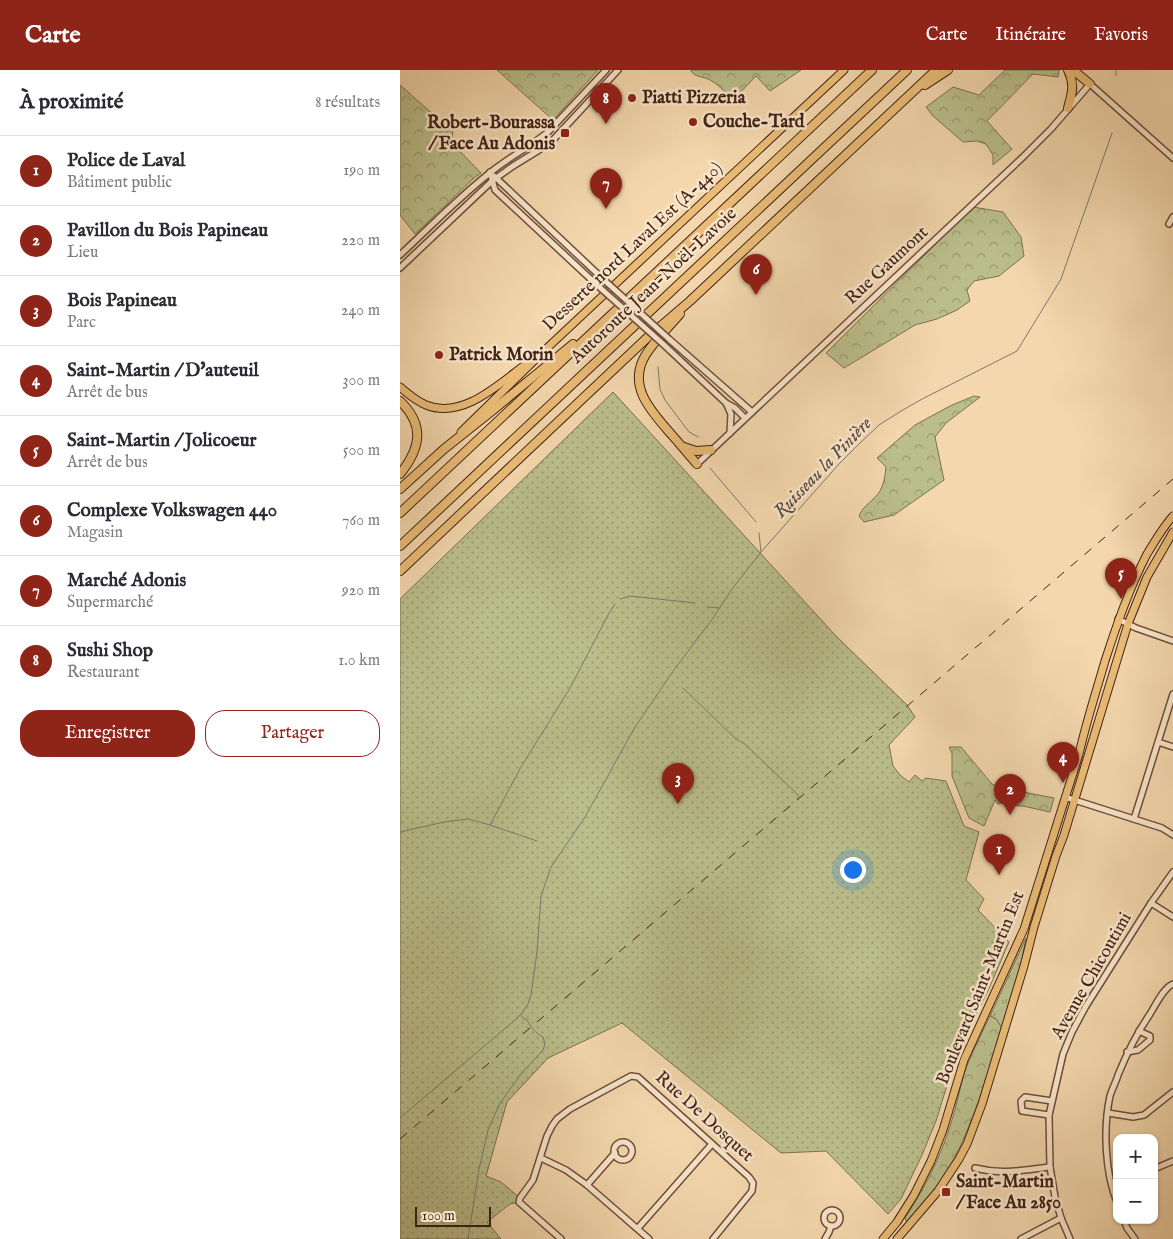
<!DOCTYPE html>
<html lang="fr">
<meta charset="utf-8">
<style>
body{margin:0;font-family:"IM FELL English",serif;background:#f2f2f3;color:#2b2b33}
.controls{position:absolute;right:15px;bottom:15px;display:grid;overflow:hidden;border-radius:10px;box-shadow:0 1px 4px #0004}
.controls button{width:45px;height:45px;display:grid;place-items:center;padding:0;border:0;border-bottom:1px solid #e1e1e2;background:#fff;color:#2b2b33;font:25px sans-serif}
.scale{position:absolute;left:15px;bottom:12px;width:76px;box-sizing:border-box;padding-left:5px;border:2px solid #412217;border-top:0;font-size:14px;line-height:18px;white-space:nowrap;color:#412217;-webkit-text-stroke:4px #f8e5ca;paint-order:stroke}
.you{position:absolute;left:452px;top:799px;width:18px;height:18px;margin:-12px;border:4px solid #fff;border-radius:50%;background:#1a73e8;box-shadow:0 0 0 8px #1a73e833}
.badge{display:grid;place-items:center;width:32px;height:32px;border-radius:50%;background:#8f2418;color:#fff;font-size:16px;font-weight:700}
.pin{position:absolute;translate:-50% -41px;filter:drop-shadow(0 1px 2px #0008)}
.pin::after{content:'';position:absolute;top:26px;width:18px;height:15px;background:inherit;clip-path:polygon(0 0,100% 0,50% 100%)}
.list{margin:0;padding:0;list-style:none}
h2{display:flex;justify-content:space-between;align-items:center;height:65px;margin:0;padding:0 20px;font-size:21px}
h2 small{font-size:16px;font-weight:400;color:#7c7c81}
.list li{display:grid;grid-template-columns:32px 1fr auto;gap:15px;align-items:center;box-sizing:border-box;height:70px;padding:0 20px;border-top:1px solid #e1e1e2}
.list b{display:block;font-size:19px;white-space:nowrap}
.list p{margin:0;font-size:16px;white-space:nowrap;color:#7c7c81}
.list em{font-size:16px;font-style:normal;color:#7c7c81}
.actions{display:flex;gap:10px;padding:15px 20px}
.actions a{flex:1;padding:11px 0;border:1px solid #8f2418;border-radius:20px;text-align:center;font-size:18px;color:#8f2418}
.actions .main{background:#8f2418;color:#fff}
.map{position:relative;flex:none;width:773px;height:1169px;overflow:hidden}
header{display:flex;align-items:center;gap:30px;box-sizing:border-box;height:70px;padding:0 25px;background:#8f2418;color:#fff}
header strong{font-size:24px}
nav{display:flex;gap:28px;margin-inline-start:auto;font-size:18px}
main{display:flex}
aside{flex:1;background:#fff}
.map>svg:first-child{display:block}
.grass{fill:url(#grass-tufts);stroke:#7e7051}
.forest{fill:url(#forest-crowns);stroke:#7e7051}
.park{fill:url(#park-dots);stroke:#7e7051}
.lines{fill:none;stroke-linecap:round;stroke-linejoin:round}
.stream{stroke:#787c72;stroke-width:1}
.minor-casing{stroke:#6e4f3c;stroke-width:8}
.major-casing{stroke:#412217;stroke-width:9}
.highway-casing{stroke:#412217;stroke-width:10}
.minor{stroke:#f8e5ca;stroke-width:5}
.major{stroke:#eabc76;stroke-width:7}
.highway{stroke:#eabc76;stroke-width:8}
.rail{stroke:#412217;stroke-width:1;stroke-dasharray:9 9;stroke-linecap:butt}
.minor-bridge-casing{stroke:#6e4f3c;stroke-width:8;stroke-linecap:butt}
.minor-bridge{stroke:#f8e5ca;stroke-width:5}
.poi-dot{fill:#8f2418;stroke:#f8e5ca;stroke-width:2}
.labels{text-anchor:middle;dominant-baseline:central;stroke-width:5;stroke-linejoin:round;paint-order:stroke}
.poi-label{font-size:18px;font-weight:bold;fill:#412217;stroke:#f8e5ca;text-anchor:start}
.street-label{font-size:18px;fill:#412217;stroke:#f8e5ca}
.water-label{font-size:19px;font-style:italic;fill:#58483d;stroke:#f8e5ca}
</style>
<header>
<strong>Carte</strong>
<nav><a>Carte</a><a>Itinéraire</a><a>Favoris</a></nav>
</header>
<main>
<aside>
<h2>À proximité<small>8 résultats</small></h2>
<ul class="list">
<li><span class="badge">1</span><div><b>Police de Laval</b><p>Bâtiment public</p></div><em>190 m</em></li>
<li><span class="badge">2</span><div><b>Pavillon du Bois Papineau</b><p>Lieu</p></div><em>220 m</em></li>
<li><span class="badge">3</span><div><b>Bois Papineau</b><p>Parc</p></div><em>240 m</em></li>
<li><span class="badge">4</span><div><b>Saint-Martin / D'auteuil</b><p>Arrêt de bus</p></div><em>300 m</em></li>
<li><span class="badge">5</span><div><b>Saint-Martin / Jolicoeur</b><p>Arrêt de bus</p></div><em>500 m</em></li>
<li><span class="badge">6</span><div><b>Complexe Volkswagen 440</b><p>Magasin</p></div><em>760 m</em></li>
<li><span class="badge">7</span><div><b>Marché Adonis</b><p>Supermarché</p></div><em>920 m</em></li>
<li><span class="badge">8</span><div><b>Sushi Shop</b><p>Restaurant</p></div><em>1.0 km</em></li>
</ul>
<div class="actions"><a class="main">Enregistrer</a><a>Partager</a></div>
</aside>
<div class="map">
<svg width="773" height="1169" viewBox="0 0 773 1169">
<defs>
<pattern id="grass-tufts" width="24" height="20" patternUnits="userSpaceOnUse" patternTransform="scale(1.25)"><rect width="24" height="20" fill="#babe8b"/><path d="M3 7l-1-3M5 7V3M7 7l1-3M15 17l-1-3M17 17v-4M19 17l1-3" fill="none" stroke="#999a71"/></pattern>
<pattern id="forest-crowns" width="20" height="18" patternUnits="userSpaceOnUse" patternTransform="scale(1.25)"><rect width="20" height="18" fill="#babe8b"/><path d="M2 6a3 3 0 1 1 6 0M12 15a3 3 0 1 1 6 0" fill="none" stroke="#999a71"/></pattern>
<pattern id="park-dots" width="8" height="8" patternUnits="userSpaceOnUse" patternTransform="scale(1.25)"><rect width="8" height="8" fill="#babe8b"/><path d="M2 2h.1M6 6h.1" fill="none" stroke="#999a71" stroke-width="1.8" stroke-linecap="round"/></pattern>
</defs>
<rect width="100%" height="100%" fill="#f4d7ad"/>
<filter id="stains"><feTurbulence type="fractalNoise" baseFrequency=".004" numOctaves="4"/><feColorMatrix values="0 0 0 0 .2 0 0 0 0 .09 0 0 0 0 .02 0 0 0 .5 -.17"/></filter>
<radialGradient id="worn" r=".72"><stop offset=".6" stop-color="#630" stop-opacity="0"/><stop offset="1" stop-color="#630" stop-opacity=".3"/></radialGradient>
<!-- grass -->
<polygon class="grass" points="626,868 620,899 602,958 596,949 590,946"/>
<!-- forest -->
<g class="forest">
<polygon points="97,0 198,0 153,50"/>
<path d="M292,0H401L370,21L356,6L333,30C326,23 318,14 310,10C303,6 296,8 291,1Z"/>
<polygon points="605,0 659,0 659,1 658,7 633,4 587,51 612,79 593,95 593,85 586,74 577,71 563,72 533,46 526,37 553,17 579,25"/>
<polygon points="0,15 53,62 51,72 81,103 74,108 15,164 0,145"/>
<polygon points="573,137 603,142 621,167 624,186 599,206 574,211 567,220 570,231 557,240 537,249 515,255 444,298 426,283"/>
<path d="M574,326L580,327L546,353L535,367L544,410L494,445L464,452L459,446C463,435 474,431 480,421C484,414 485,406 486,397L477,388L515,355L550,336Z"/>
<polygon points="549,677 561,677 592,714 603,718 654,728 650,742 623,736 619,736 604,732 598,734 595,730 584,756 569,748 552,706 552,683"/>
<path d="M590,946L596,949L602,958C588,1001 576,1046 555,1087C544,1109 524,1133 508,1152L506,1151L505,1148C525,1117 540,1089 551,1053C557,1035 560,1016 566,998C573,980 582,963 590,946Z"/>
</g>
<!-- park -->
<polygon class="park" points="213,322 436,566 507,635 515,647 489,675 493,696 500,705 509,712 515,705 522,711 526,708 546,711 564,756 579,762 566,810 584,829 578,840 609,872 588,921 559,977 536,1051 522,1085 501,1129 488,1144 426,1081 381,1083 222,953 148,988 107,1032 86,1106 101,1112 120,1128 119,1132 110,1134 87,1152 101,1169 0,1169 0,529"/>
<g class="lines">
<!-- stream -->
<g class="stream">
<polyline points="716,6 716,0"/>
<polyline points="258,297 260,319 265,330 289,362 298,367"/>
<polyline points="310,398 356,452"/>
<polyline points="359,463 361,482"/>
<polyline points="220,529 230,526 295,533"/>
<polyline points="307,537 319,538"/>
<polyline points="283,618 336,669 345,674 399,726"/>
<polyline points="90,755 121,697 170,618 209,543 215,534"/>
<polyline points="0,762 44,752 68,749 90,755 137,771"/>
<polyline points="0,1048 116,949 122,943 128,934 131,925 137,882 141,826 151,797 185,747 235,657 276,597 313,548 332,519 361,482 439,394 459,374 479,355 501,341 524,328 617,281 661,209 712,63"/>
<path d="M68,1169L79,1099L88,1060L100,1033L121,1004L143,980L145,974L143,967C135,963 131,957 127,950L124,949L121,945"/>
</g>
<defs>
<g id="minor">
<polyline points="90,102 95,120 197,215"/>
<polyline points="94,106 203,209"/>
<polyline points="769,154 773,147"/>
<path d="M0,185C30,157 59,127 91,102C109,87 130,77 148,62L206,0"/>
<polyline points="0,198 92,111 113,96 139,80 153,70 218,0"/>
<polyline points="269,269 352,342"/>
<polyline points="263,274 326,333 335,338 345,348"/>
<polyline points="326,333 331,344 330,363"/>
<polyline points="297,394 623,87 651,59 690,14 773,88"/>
<polyline points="718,549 736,558 773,571"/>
<polyline points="758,672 773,677"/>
<polyline points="665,727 762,758 773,765"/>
<polyline points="734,749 773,624"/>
<polyline points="751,833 773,847"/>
<polyline points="727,982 738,980 750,970 750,966 739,961"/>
<polyline points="708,1043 733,1047 744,1045 773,1022"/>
<polyline points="649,1045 622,1041 621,1031 625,1027 652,1031"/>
<circle cx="223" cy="1081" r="9"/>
<polyline points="141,1088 166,1100 187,1115 249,1169"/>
<path d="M575,1098C603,1105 623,1100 650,1097"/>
<polyline points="754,1099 773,1091"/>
<polyline points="187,1115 215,1083"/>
<path d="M717,1132C705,1103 703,1058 710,1026C712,1019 716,1012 718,1005C727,983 737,963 750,944C755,936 764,917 773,914"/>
<circle cx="432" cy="1148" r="8"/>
<polyline points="724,1150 727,1158 735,1169"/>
<polyline points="238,1158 312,1074"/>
<polyline points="161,1169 119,1132 120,1128 133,1110 147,1066 152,1056 157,1049 170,1039 231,1006 238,1007 349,1107 353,1113 352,1121 313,1169"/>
<polyline points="425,1169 429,1162 431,1156"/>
<polyline points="621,1169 661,1148"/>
<polyline points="670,1169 661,1148 655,1127 650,1097 649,1045 663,984 672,962 686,936 751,833 773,802"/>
</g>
<g id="major">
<path d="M0,317C8,324 16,331 26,335C62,350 99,314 126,294"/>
<polyline points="61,362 146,279 444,0"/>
<path d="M483,1169L497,1152L514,1125L531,1091L543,1060L564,990L624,859L679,684C686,653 696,622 705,591C717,554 729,519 747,484C755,471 763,457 773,446"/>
<polyline points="497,1169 538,1121 559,1089 567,1074 582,1034 624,896 634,857 656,786 664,765 728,554 747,507 773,462"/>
</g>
<g id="highway">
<polyline points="673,0 690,14"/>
<polyline points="525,15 548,0"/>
<path d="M668,38C672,24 675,14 668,0"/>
<path d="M280,244C269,257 253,272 245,286C227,317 252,342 271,364C280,374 288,384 297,394"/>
<path d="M0,331C25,355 21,378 0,404"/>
<polyline points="284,377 296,381 311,380"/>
<polyline points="0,419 44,379 93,340 173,274"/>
<polyline points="0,443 472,0"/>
<polyline points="0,476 507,0"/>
<polyline points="0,501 248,267 290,231 536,0"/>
</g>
</defs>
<!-- minor casing -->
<use href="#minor" class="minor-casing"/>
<!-- major casing -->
<use href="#major" class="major-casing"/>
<!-- highway casing -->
<use href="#highway" class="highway-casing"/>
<!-- minor -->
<use href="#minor" class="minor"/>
<!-- major -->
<use href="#major" class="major"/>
<!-- highway -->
<use href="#highway" class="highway"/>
<!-- rail -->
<polyline class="rail" points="0,1069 773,409"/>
<defs>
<g id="minor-bridge">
<polyline points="203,209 269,269"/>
<polyline points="197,215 263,274"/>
</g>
</defs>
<!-- minor-bridge casing -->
<use href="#minor-bridge" class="minor-bridge-casing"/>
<!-- minor-bridge -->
<use href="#minor-bridge" class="minor-bridge"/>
</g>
<!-- markers -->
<g class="poi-dot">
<circle cx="232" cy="28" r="5"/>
<circle cx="293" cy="52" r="5"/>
<rect x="160" y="58" width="10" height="10" rx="2.5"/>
<circle cx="39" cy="285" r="5"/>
<rect x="541" y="1117" width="10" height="10" rx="2.5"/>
</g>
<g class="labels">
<!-- poi labels -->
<g class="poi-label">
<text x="242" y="28">Piatti Pizzeria</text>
<text x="303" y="52">Couche-Tard</text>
<text x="155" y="53" text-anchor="end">Robert-Bourassa<tspan x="155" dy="21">/ Face Au Adonis</tspan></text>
<text x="49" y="285">Patrick Morin</text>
<text x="556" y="1112">Saint-Martin<tspan x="556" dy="21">/ Face Au 2850</tspan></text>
</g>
<!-- street labels -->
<g class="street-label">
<text transform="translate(233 177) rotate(-43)">Desserte nord Laval Est (A-440)</text>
<text transform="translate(487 196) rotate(-43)">Rue Gaumont</text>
<text transform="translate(254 216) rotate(-43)">Autoroute Jean-Noël-Lavoie</text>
<text transform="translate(692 906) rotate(-60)">Avenue Chicoutimi</text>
<text transform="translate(581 918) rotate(-68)">Boulevard Saint-Martin Est</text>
<text transform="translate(304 1047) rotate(42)">Rue De Dosquet</text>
</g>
<!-- water labels -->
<g class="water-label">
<text transform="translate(423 398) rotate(-46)">Ruisseau la Pinière</text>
</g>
</g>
<rect width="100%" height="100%" filter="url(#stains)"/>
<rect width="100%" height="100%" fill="url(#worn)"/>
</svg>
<div class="controls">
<button>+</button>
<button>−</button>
</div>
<div class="scale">100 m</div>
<div class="you"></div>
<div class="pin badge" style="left:599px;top:805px">1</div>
<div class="pin badge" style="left:610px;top:745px">2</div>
<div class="pin badge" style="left:278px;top:734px">3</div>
<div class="pin badge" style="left:663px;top:713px">4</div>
<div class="pin badge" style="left:721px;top:529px">5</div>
<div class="pin badge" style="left:356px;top:225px">6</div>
<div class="pin badge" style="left:206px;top:139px">7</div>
<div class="pin badge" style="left:206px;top:54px">8</div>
</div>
</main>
